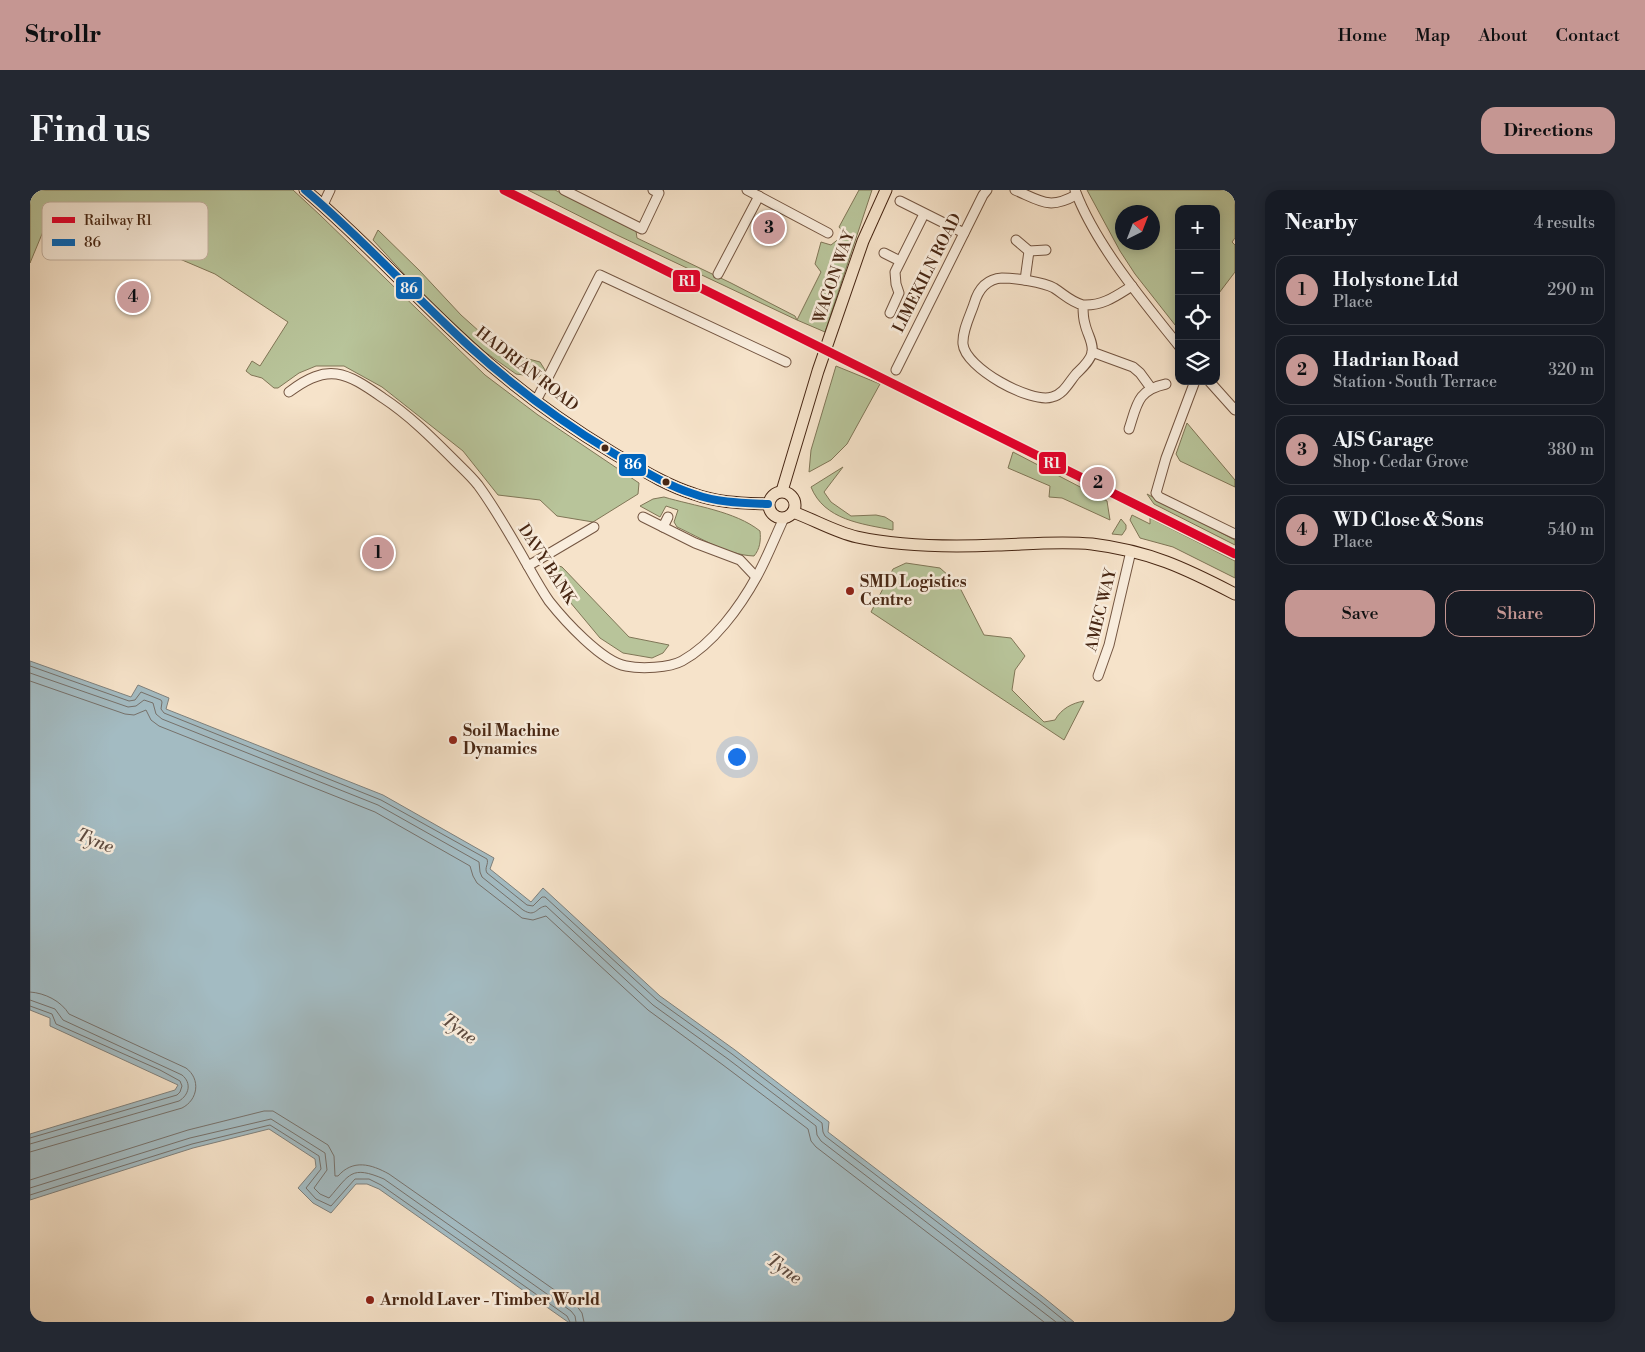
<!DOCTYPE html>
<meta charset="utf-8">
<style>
body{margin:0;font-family:"Libre Bodoni",serif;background:#242831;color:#f1f3f6}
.controls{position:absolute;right:15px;top:15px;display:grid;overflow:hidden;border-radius:10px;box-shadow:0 2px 12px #0003}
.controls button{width:45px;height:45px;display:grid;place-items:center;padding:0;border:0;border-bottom:1px solid #363941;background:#171b24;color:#f1f3f6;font:25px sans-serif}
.compass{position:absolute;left:1085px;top:15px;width:45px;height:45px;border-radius:50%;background:#171b24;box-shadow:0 2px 12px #0003;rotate:42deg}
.you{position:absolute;left:706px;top:566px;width:18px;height:18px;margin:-12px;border:4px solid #fff;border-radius:50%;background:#1a73e8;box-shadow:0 0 0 8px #1a73e833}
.badge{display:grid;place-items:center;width:32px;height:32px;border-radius:50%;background:#c59692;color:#111;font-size:16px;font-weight:700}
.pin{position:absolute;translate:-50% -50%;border:2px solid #fff;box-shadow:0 1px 5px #0006}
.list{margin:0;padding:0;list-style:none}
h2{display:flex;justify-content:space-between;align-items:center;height:65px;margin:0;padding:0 20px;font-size:21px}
h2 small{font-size:16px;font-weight:400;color:#9ea1a6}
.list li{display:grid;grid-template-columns:32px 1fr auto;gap:15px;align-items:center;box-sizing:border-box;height:70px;margin:0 10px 10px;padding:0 10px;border:1px solid #363941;border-radius:15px}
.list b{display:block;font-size:19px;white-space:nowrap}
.list p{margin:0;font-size:16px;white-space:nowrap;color:#9ea1a6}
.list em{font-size:16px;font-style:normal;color:#9ea1a6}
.actions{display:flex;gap:10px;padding:15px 20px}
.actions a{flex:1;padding:11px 0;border:1px solid #c59692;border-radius:15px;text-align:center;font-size:18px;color:#c59692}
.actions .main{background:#c59692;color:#111}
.icon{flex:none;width:28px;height:28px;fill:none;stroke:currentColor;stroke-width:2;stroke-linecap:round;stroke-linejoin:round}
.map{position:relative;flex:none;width:1205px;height:1132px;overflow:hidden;border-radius:15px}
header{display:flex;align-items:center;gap:30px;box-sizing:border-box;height:70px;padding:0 25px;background:#c59692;color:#111}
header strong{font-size:24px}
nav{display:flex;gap:28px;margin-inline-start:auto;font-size:18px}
.intro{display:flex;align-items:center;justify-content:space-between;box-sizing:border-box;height:120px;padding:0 30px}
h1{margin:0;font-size:35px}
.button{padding:12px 22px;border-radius:15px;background:#c59692;color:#111;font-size:18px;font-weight:700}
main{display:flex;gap:30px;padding:0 30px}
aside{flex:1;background:#171b24;border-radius:15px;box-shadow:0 2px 12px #0003}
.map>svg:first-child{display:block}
.green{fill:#b8c49a;stroke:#807657;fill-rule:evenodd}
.water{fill:#a3bbc2;stroke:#7f807c}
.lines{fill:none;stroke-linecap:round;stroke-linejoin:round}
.shore{stroke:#76716b;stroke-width:1}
.minor-casing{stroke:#745642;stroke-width:11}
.major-casing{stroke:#482714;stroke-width:13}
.minor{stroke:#f9eddd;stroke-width:9}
.major{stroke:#f6e3ca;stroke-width:11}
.bus-1-casing{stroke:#f9eddd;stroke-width:11}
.bus-1{stroke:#0065bd;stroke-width:8}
.rail-1-casing{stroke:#f9eddd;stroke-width:12}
.rail-1{stroke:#e4002b;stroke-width:9}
.bus-dot{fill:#482714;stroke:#f9eddd;stroke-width:2}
.poi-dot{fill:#8f2418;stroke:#f9eddd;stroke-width:2}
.labels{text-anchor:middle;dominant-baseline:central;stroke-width:5;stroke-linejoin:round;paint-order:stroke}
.street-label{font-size:16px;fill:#482714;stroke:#f9eddd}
.poi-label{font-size:16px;font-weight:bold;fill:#482714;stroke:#f9eddd;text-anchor:start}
.water-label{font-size:18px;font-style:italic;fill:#5f4c40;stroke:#f9eddd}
.key{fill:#f9eddd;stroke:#c4b2a1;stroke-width:1}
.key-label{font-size:14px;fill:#482714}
.line-badge{stroke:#f9eddd;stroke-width:2}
.badge-label{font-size:14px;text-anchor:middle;font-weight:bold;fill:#fff}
</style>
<header>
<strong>Strollr</strong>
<nav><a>Home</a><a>Map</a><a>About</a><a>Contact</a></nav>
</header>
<div class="intro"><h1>Find us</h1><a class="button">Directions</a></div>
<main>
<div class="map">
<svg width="1205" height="1132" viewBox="0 0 1205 1132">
<rect width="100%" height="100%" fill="#f6e3ca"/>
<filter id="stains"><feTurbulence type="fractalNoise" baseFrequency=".004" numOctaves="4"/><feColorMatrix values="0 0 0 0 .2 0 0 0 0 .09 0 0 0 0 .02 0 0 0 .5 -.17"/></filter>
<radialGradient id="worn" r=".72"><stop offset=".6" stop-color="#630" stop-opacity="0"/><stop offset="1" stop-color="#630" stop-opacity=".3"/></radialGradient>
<!-- green -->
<g class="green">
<polygon points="0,0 263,0 290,25 455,185 508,225 609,293 608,304 563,332 527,326 510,310 468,305 433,261 352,197 314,176 286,176 269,183 248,198 244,198 232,188 221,185 216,181 222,171 230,176 258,132 185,84 124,58 133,42 98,30 84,55 17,32 0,73"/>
<polygon points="498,0 525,0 606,41 607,48 701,93 765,126 767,130 791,82 785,74 791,52 801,55 815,44 809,37 829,0 842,0 795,142 767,130 587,45"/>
<path d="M1057,0H1205V48L1202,52L1205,55V82L1186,107V19H1149V140L1105,84L1090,61ZM1092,22H1122V52H1092Z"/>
<polygon points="348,40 390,81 431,125 460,151 491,167 510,172 515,180 509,187 486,184 455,162 397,109 343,50"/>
<polygon points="806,176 850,194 817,254 801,270 779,282 781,260"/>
<polygon points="1157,233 1205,290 1205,297 1150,271 1146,264"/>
<polygon points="983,262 1077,311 1080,330 1032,308 1019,307 1020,296 978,278"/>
<path d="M813,277L794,302L801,312L821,326L846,325L855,327L863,332V340C832,334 794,330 781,297Z"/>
<polygon points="1117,304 1205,350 1205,355 1124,314"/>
<path d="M634,307C664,316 705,321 730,341C731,350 730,359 724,366C697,365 671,348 647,337L644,332L648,320L636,316L630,327L610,316L623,309Z"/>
<polygon points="1102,325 1120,334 1120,328 1205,371 1205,388 1143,357 1110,348 1100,330"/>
<polygon points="1091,329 1096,335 1096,339 1092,345 1082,344"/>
<path d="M876,373L910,378L928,394L954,445L981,448L995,466L985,480L982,500L1014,532L1025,530C1031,519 1042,513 1054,511L1034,550L841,422L863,379Z"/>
<polygon points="523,374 532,377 599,447 639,455 633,463 622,468 593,463 570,448 520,388 517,382"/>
</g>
<!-- water -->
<polygon class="water" points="0,471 101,507 108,495 139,508 136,519 353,605 464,668 460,679 501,712 513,698 630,806 705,860 799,932 798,942 1012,1106 1044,1132 538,1132 349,999 337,994 326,994 301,1023 283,1013 268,998 286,977 285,969 239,939 163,958 0,1010 0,944 145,900 148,895 20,836 20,828 0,820"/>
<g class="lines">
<!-- shore -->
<g class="shore">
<path d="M0,476L99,511L105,510L111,502L131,510L132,512L131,519L134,523L351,610L457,669C459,674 454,678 457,683L497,715L503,716L512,707H515L627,810L702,864L792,933L793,942L795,946L1009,1110L1036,1132"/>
<path d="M0,483L98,517L106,516L114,510L123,513L126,524L132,529L348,615L449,672L450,682L452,687L493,720C506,728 506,717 516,716L623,815L698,869L786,936L787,945L791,951L1026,1132"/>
<polyline points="0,491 95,524 104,525 116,520 121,530 129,536 345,622 440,676 443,686 447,693 492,728 503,730 516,726 618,820 693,875 778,939 781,951 786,957 1014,1132"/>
<path d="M0,802C15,803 31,811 39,824L156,878C171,889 168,910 152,918L0,962"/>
<path d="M0,810L25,819L33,830L152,885C162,893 159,905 149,911L0,954"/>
<polyline points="0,816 22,824 26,834 130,880 150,891 152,896 150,902 147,905 0,948"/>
<path d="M0,990L158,940L234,921H243L298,955L304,966L305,986H308C323,969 341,974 359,984L546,1115L552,1123L554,1132"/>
<path d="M0,998L160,948L241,929L295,963L297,980L284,998L290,1004L299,1008C320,984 321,975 354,989L541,1121L545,1126L546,1132"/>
<polyline points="0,1005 162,954 240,935 289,966 291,979 276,998 286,1009 301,1016 325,989 339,989 351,995 537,1126 540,1132"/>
</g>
<defs>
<g id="minor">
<polyline points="534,0 612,39 629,3 623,0"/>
<polyline points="717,0 798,43"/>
<path d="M985,0C1011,11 1019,20 1046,5"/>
<path d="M1045,0C1065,54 1113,111 1149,156"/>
<polyline points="870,11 934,43"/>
<polyline points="293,15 300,0"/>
<polyline points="986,50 999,61 1016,60"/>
<polyline points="854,63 870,71"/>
<polyline points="688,84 729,6"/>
<polyline points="995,90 999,61"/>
<path d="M1053,115C1041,112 1035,105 1024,98C1013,92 985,88 972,88C956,89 948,100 944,114C940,126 932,141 933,154C935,178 1001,214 1022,207C1034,204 1039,192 1046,184C1052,178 1060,171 1062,163C1064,153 1057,144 1055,134C1053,128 1053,122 1053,115C1073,116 1086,106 1102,96"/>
<polyline points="860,123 869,103 866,94 865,82 894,24"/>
<polyline points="1062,162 1103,177 1110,183 1121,198"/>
<polyline points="866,180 953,5 957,0"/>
<polyline points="1165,191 1136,268 1126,303 1129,307 1205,344"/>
<polyline points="1179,191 1205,220"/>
<path d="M259,202C298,172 316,182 353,208C379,225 402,248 424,270C432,278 441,286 448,295C465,318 479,343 494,369C502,383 510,398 519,411C534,430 572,472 596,476C611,479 639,478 652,471C683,454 710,417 727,386C737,368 745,347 754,328"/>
<polyline points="506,211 570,85 756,172"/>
<path d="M1099,239C1107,215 1107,200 1136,194"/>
<polyline points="613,327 665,353 710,370 726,387"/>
<polyline points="633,337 638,327"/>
<polyline points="498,376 564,337"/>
<polyline points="1068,486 1079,455 1101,361"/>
</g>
<g id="major">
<path d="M275,0C333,49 384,106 440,157C483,196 533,233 583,263C609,278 635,295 664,304C688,313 713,313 738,314"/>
<polyline points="752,301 788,181 833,51 856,0"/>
<circle cx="752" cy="315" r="13"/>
<path d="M763,322C785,330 805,342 827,347C872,357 921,357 967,355C999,354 1031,351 1062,354C1119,361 1155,378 1205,404"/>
</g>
</defs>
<!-- minor casing -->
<use href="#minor" class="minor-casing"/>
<!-- major casing -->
<use href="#major" class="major-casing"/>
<!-- minor -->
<use href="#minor" class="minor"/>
<!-- major -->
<use href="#major" class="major"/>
<defs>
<path id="bus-1" d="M275,0C333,49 384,106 440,157C483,196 533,233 583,263C609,278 635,295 664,304C688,313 713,313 738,314"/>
</defs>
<!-- bus-1 casing -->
<use href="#bus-1" class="bus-1-casing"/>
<!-- bus-1 -->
<use href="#bus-1" class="bus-1"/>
<defs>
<polyline id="rail-1" points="474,0 1205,364"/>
</defs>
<!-- rail-1 casing -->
<use href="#rail-1" class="rail-1-casing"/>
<!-- rail-1 -->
<use href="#rail-1" class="rail-1"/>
</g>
<!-- markers -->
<g class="bus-dot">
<circle cx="575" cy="258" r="4.5"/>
<circle cx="636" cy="292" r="4.5"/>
</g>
<g class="poi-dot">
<circle cx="820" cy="401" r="5"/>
<circle cx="423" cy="550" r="5"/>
<circle cx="340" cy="1110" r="5"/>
</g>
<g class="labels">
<!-- street labels -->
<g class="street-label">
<text transform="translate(897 83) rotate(-63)">LIMEKILN ROAD</text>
<text transform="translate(804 87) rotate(-71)">WAGON WAY</text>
<text transform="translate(497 179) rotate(38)">HADRIAN ROAD</text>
<text transform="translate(517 374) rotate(57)">DAVY BANK</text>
<text transform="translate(1071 420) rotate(-76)">AMEC WAY</text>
</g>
<!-- poi labels -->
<g class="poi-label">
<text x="830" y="392">SMD Logistics<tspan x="830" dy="18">Centre</tspan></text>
<text x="433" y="541">Soil Machine<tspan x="433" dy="18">Dynamics</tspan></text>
<text x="350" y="1110">Arnold Laver - Timber World</text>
</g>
<!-- water labels -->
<g class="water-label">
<text transform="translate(65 651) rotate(21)">Tyne</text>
<text transform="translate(429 839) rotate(36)">Tyne</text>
<text transform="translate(754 1079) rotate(36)">Tyne</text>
</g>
</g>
<!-- legend -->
<rect x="12" y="12" width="166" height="58" rx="8" class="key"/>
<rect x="22" y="27" width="23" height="6" fill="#e4002b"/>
<rect x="22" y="49" width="23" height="7" fill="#0065bd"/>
<g class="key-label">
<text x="54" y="35">Railway R1</text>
<text x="54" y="57">86</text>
</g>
<g class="line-badge">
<rect x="642" y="79" width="29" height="24" rx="5" fill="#e4002b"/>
<rect x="365" y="86" width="28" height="24" rx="5" fill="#0065bd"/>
<rect x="1008" y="261" width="29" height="24" rx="5" fill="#e4002b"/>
<rect x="588" y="263" width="29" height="24" rx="5" fill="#0065bd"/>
</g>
<g class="badge-label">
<text x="657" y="96">R1</text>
<text x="379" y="103">86</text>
<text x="1022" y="278">R1</text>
<text x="603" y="279">86</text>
</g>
<rect width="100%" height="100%" filter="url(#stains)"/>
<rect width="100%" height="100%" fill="url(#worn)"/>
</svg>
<div class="controls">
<button>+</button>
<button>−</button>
<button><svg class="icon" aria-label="locate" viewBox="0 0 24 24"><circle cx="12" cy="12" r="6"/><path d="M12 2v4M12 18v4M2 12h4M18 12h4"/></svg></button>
<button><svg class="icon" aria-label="layers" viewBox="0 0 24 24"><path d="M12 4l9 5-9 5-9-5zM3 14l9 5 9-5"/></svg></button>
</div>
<svg class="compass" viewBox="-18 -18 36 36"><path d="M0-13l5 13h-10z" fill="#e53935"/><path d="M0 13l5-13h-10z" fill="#9ea1a6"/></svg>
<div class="you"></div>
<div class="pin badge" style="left:348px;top:363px">1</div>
<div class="pin badge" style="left:1068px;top:293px">2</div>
<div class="pin badge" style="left:739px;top:38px">3</div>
<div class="pin badge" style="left:103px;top:107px">4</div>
</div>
<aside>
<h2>Nearby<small>4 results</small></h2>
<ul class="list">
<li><span class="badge">1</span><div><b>Holystone Ltd</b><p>Place</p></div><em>290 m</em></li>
<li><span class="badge">2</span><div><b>Hadrian Road</b><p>Station · South Terrace</p></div><em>320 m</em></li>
<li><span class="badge">3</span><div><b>AJS Garage</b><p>Shop · Cedar Grove</p></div><em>380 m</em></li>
<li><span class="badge">4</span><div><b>WD Close &amp; Sons</b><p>Place</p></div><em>540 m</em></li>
</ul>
<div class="actions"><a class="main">Save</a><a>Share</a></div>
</aside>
</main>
